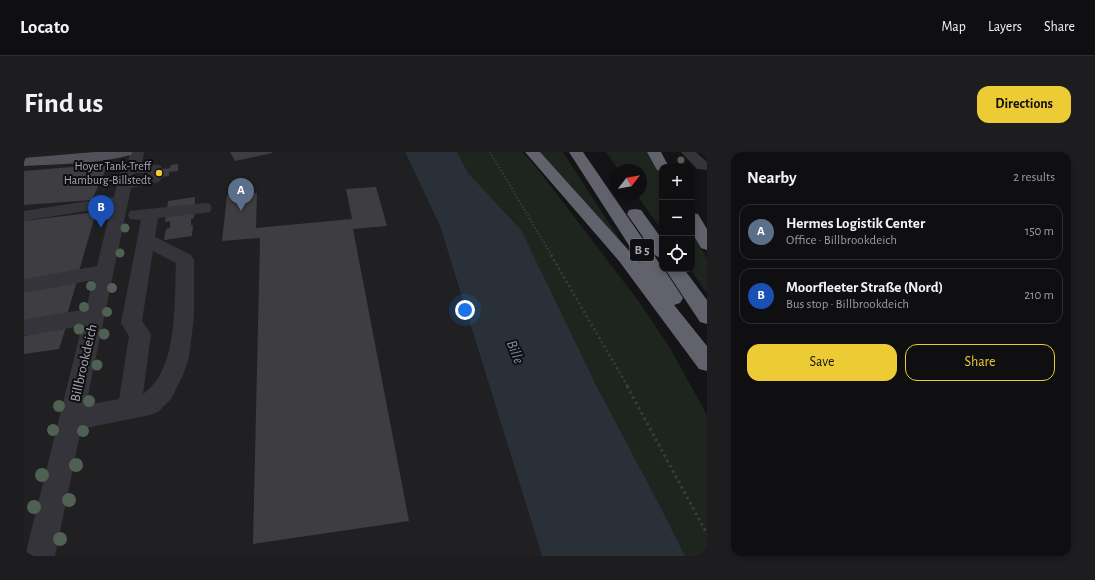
<!DOCTYPE html>
<meta charset="utf-8">
<style>
body{margin:0;font-family:"Alegreya Sans",sans-serif;background:#1d1c1e;color:#f1f3f6}
.controls{position:absolute;right:12px;top:12px;display:grid;overflow:hidden;border-radius:8px;box-shadow:0 2px 6px #0003}
.controls button{width:36px;height:36px;display:grid;place-items:center;padding:0;border:0;border-bottom:1px solid #2f2e30;background:#0f0e10;color:#f1f3f6;font:20px sans-serif}
.compass{position:absolute;left:587px;top:12px;width:36px;height:36px;border-radius:50%;background:#0f0e10;box-shadow:0 2px 6px #0003;rotate:59deg}
.you{position:absolute;left:441px;top:158px;width:14px;height:14px;margin:-10px;border:3px solid #fff;border-radius:50%;background:#1a73e8;box-shadow:0 0 0 6px #1a73e833}
.badge{display:grid;place-items:center;width:26px;height:26px;border-radius:50%;background:#edcb34;color:#fff;font-size:13px;font-weight:700}
.pin{position:absolute;translate:-50% -33px;filter:drop-shadow(0 1px 2px #0008)}
.pin::after{content:'';position:absolute;top:21px;width:14px;height:12px;background:inherit;clip-path:polygon(0 0,100% 0,50% 100%)}
.list{margin:0;padding:0;list-style:none}
h2{display:flex;justify-content:space-between;align-items:center;height:52px;margin:0;padding:0 16px;font-size:17px}
h2 small{font-size:13px;font-weight:400;color:#9b9c9f}
.list li{display:grid;grid-template-columns:26px 1fr auto;gap:12px;align-items:center;box-sizing:border-box;height:56px;margin:0 8px 8px;padding:0 8px;border:1px solid #2f2e30;border-radius:12px}
.list b{display:block;font-size:15px;white-space:nowrap}
.list p{margin:0;font-size:13px;white-space:nowrap;color:#9b9c9f}
.list em{font-size:13px;font-style:normal;color:#9b9c9f}
.actions{display:flex;gap:8px;padding:12px 16px}
.actions a{flex:1;padding:9px 0;border:1px solid #edcb34;border-radius:12px;text-align:center;font-size:14px;color:#edcb34}
.actions .main{background:#edcb34;color:#111}
.icon{flex:none;width:22px;height:22px;fill:none;stroke:currentColor;stroke-width:2;stroke-linecap:round;stroke-linejoin:round}
.map{position:relative;flex:none;width:683px;height:404px;overflow:hidden;border-radius:12px}
header{display:flex;align-items:center;gap:24px;box-sizing:border-box;height:56px;padding:0 20px;background:#0f0e10;border-bottom:1px solid #2f2e30}
header strong{font-size:19px}
nav{display:flex;gap:22px;margin-inline-start:auto;font-size:14px}
.intro{display:flex;align-items:center;justify-content:space-between;box-sizing:border-box;height:96px;padding:0 24px}
h1{margin:0;font-size:28px}
.button{padding:10px 18px;border-radius:12px;background:#edcb34;color:#111;font-size:14px;font-weight:700}
main{display:flex;gap:24px;padding:0 24px}
aside{flex:1;background:#0f0e10;border-radius:12px;box-shadow:0 2px 6px #0003}
.map>svg:first-child{display:block}
.built{fill:#201f22}
.green{fill:#1e251f}
.water{fill:#2a3038}
.building{fill:#3e3d42}
.lines{fill:none;stroke-linecap:round;stroke-linejoin:round}
.path-far2{stroke:#3a3b41;stroke-width:2;stroke-dasharray:1.5 2;stroke-linecap:butt}
.path-far1{stroke:#3a3b41;stroke-width:2.5;stroke-dasharray:2 3;stroke-linecap:butt}
.path{stroke:#3a3b41;stroke-width:3;stroke-dasharray:2.5 3.5;stroke-linecap:butt}
.minor{fill:#34343a;fill-rule:evenodd}
.major{fill:#515159;fill-rule:evenodd}
.highway{fill:#61626b;fill-rule:evenodd}
.tree{fill:#4e6152}
.poi-dot{fill:#edcb34;stroke:#0f0e10;stroke-width:1.5}
.labels{text-anchor:middle;dominant-baseline:central;stroke-width:4;stroke-linejoin:round;paint-order:stroke}
.far-poi-label{font-size:12px;fill:#a5a8b5;stroke:#0f0e10;text-anchor:end}
.shield{fill:#0f0e10;stroke:#787a84;stroke-width:1}
.shield-label{font-size:13px;font-weight:bold;fill:#a5a8b5}
.street-label{font-size:14px;fill:#a5a8b5;stroke:#0f0e10}
.water-label{font-size:15px;font-style:italic;fill:#7d90b0;stroke:#0f0e10}
</style>
<header>
<strong>Locato</strong>
<nav><a>Map</a><a>Layers</a><a>Share</a></nav>
</header>
<div class="intro"><h1>Find us</h1><a class="button">Directions</a></div>
<main>
<div class="map">
<svg width="683" height="404" viewBox="0 0 683 404">
<rect width="100%" height="100%" fill="#141315"/>
<!-- built -->
<polygon class="built" points="0,0 381,0 416,74 518,404 0,404"/>
<!-- green -->
<g class="green">
<polygon points="433,0 499,0 516,20 616,151 646,196 683,263 683,404 661,404 636,354 570,229 458,38 444,21"/>
<polygon points="515,0 539,0 607,105"/>
<polygon points="582,0 624,0 638,24 638,78 612,42 617,42 617,18 595,18"/>
<polygon points="668,80 683,107 683,141 666,117 668,117"/>
</g>
<!-- water -->
<polygon class="water" points="381,0 433,0 444,21 497,78 570,229 636,354 661,404 518,404 416,74"/>
<!-- building -->
<g class="building">
<polygon points="206,0 248,0 248,1 211,9"/>
<polygon points="84,12 68,48 0,53 0,19"/>
<polygon points="154,12 154,19 145,20 145,24 122,27 123,19 146,16 147,13"/>
<polygon points="352,35 363,74 329,77 385,369 229,392 236,86 198,89 203,43 233,41 232,76 328,67 322,37"/>
<polygon points="171,45 170,66 167,67 167,73 169,73 168,84 140,88 142,77 146,76 146,69 141,70 144,49"/>
<polygon points="72,60 54,123 0,130 0,69"/>
<polygon points="53,129 43,163 0,170 0,137"/>
<polygon points="42,175 35,197 0,202 0,184"/>
</g>
<g class="lines">
<!-- path-far2 -->
<polyline class="path-far2" points="466,0 528,104"/>
<!-- path-far1 -->
<polyline class="path-far1" points="527,103 604,235"/>
<!-- path -->
<polyline class="path" points="603,234 683,382"/>
<!-- minor -->
<g class="minor">
<path d="M106,0H120L118,12L136,13C140,18 139,25 135,30L107,36L62,253L95,247L105,184L97,171L117,68L106,67L104,63L106,59L180,51L186,52L188,56L186,60L180,61L134,66L131,85L167,103L170,108V165L165,205L159,223L147,247L134,260L126,263L57,277L31,404H1L58,174L0,184V168L62,157L69,128L0,141V127L73,114L87,55L0,69V59L90,45L97,17L104,11ZM111,21H123V24L109,26ZM129,99L152,111C150,149 155,218 119,242L127,182L118,169Z"/>
<polygon points="657,0 672,0 683,10 683,18 673,17"/>
</g>
<!-- major -->
<path class="major" d="M71,0H109L107,3C73,12 35,12 0,14V6Z"/>
<!-- highway -->
<g class="highway">
<polygon points="501,0 516,0 617,112 545,0 559,0 638,115 638,117 640,117 659,146 656,151 650,153 683,194 683,219 675,217 595,109"/>
<polygon points="623,0 637,0 645,15 638,15 638,19 633,18"/>
<polygon points="611,57 617,58 638,87 638,106 632,104 603,62 605,58"/>
<polygon points="668,61 674,62 683,77 683,98 677,96 668,81"/>
<polygon points="641,117 660,117 683,148 683,172 676,170"/>
</g>
</g>
<!-- trees -->
<g class="tree">
<circle cx="657" cy="8" r="3.5"/>
<circle cx="101" cy="76" r="4.5"/>
<circle cx="96" cy="101" r="4.5"/>
<circle cx="67" cy="134" r="5"/>
<circle cx="88" cy="136" r="5"/>
<circle cx="60" cy="155" r="5"/>
<circle cx="83" cy="160" r="5"/>
<circle cx="55" cy="177" r="5.5"/>
<circle cx="80" cy="182" r="5.5"/>
<circle cx="73" cy="213" r="5.5"/>
<circle cx="65" cy="249" r="6"/>
<circle cx="35" cy="254" r="6"/>
<circle cx="29" cy="278" r="6"/>
<circle cx="59" cy="279" r="6"/>
<circle cx="52" cy="313" r="7"/>
<circle cx="18" cy="323" r="7"/>
<circle cx="45" cy="348" r="7"/>
<circle cx="10" cy="355" r="7"/>
<circle cx="36" cy="387" r="7"/>
</g>
<!-- markers -->
<circle class="poi-dot" cx="135" cy="21" r="4"/>
<g class="labels">
<!-- far-poi labels -->
<g class="far-poi-label">
<text x="127" y="14">Hoyer Tank-Treff<tspan x="127" dy="14">Hamburg-Billstedt</tspan></text>
</g>
<!-- shield labels -->
<rect class="shield" x="606" y="87" width="24" height="22" rx="3"/>
<g class="shield-label">
<text x="618" y="98">B 5</text>
</g>
<!-- street labels -->
<g class="street-label">
<text transform="translate(60 211) rotate(-77)">Billbrookdeich</text>
</g>
<!-- water labels -->
<g class="water-label">
<text transform="translate(491 200) rotate(69)">Bille</text>
</g>
</g>
</svg>
<div class="controls">
<button>+</button>
<button>−</button>
<button><svg class="icon" aria-label="locate" viewBox="0 0 24 24"><circle cx="12" cy="12" r="6"/><path d="M12 2v4M12 18v4M2 12h4M18 12h4"/></svg></button>
</div>
<svg class="compass" viewBox="-18 -18 36 36"><path d="M0-13l5 13h-10z" fill="#e53935"/><path d="M0 13l5-13h-10z" fill="#9b9c9f"/></svg>
<div class="you"></div>
<div class="pin badge" style="left:217px;top:59px;background:#5c6f8a">A</div>
<div class="pin badge" style="left:77px;top:76px;background:#1a4fb4">B</div>
</div>
<aside>
<h2>Nearby<small>2 results</small></h2>
<ul class="list">
<li><span class="badge" style="background:#5c6f8a">A</span><div><b>Hermes Logistik Center</b><p>Office · Billbrookdeich</p></div><em>150 m</em></li>
<li><span class="badge" style="background:#1a4fb4">B</span><div><b>Moorfleeter Straße (Nord)</b><p>Bus stop · Billbrookdeich</p></div><em>210 m</em></li>
</ul>
<div class="actions"><a class="main">Save</a><a>Share</a></div>
</aside>
</main>
